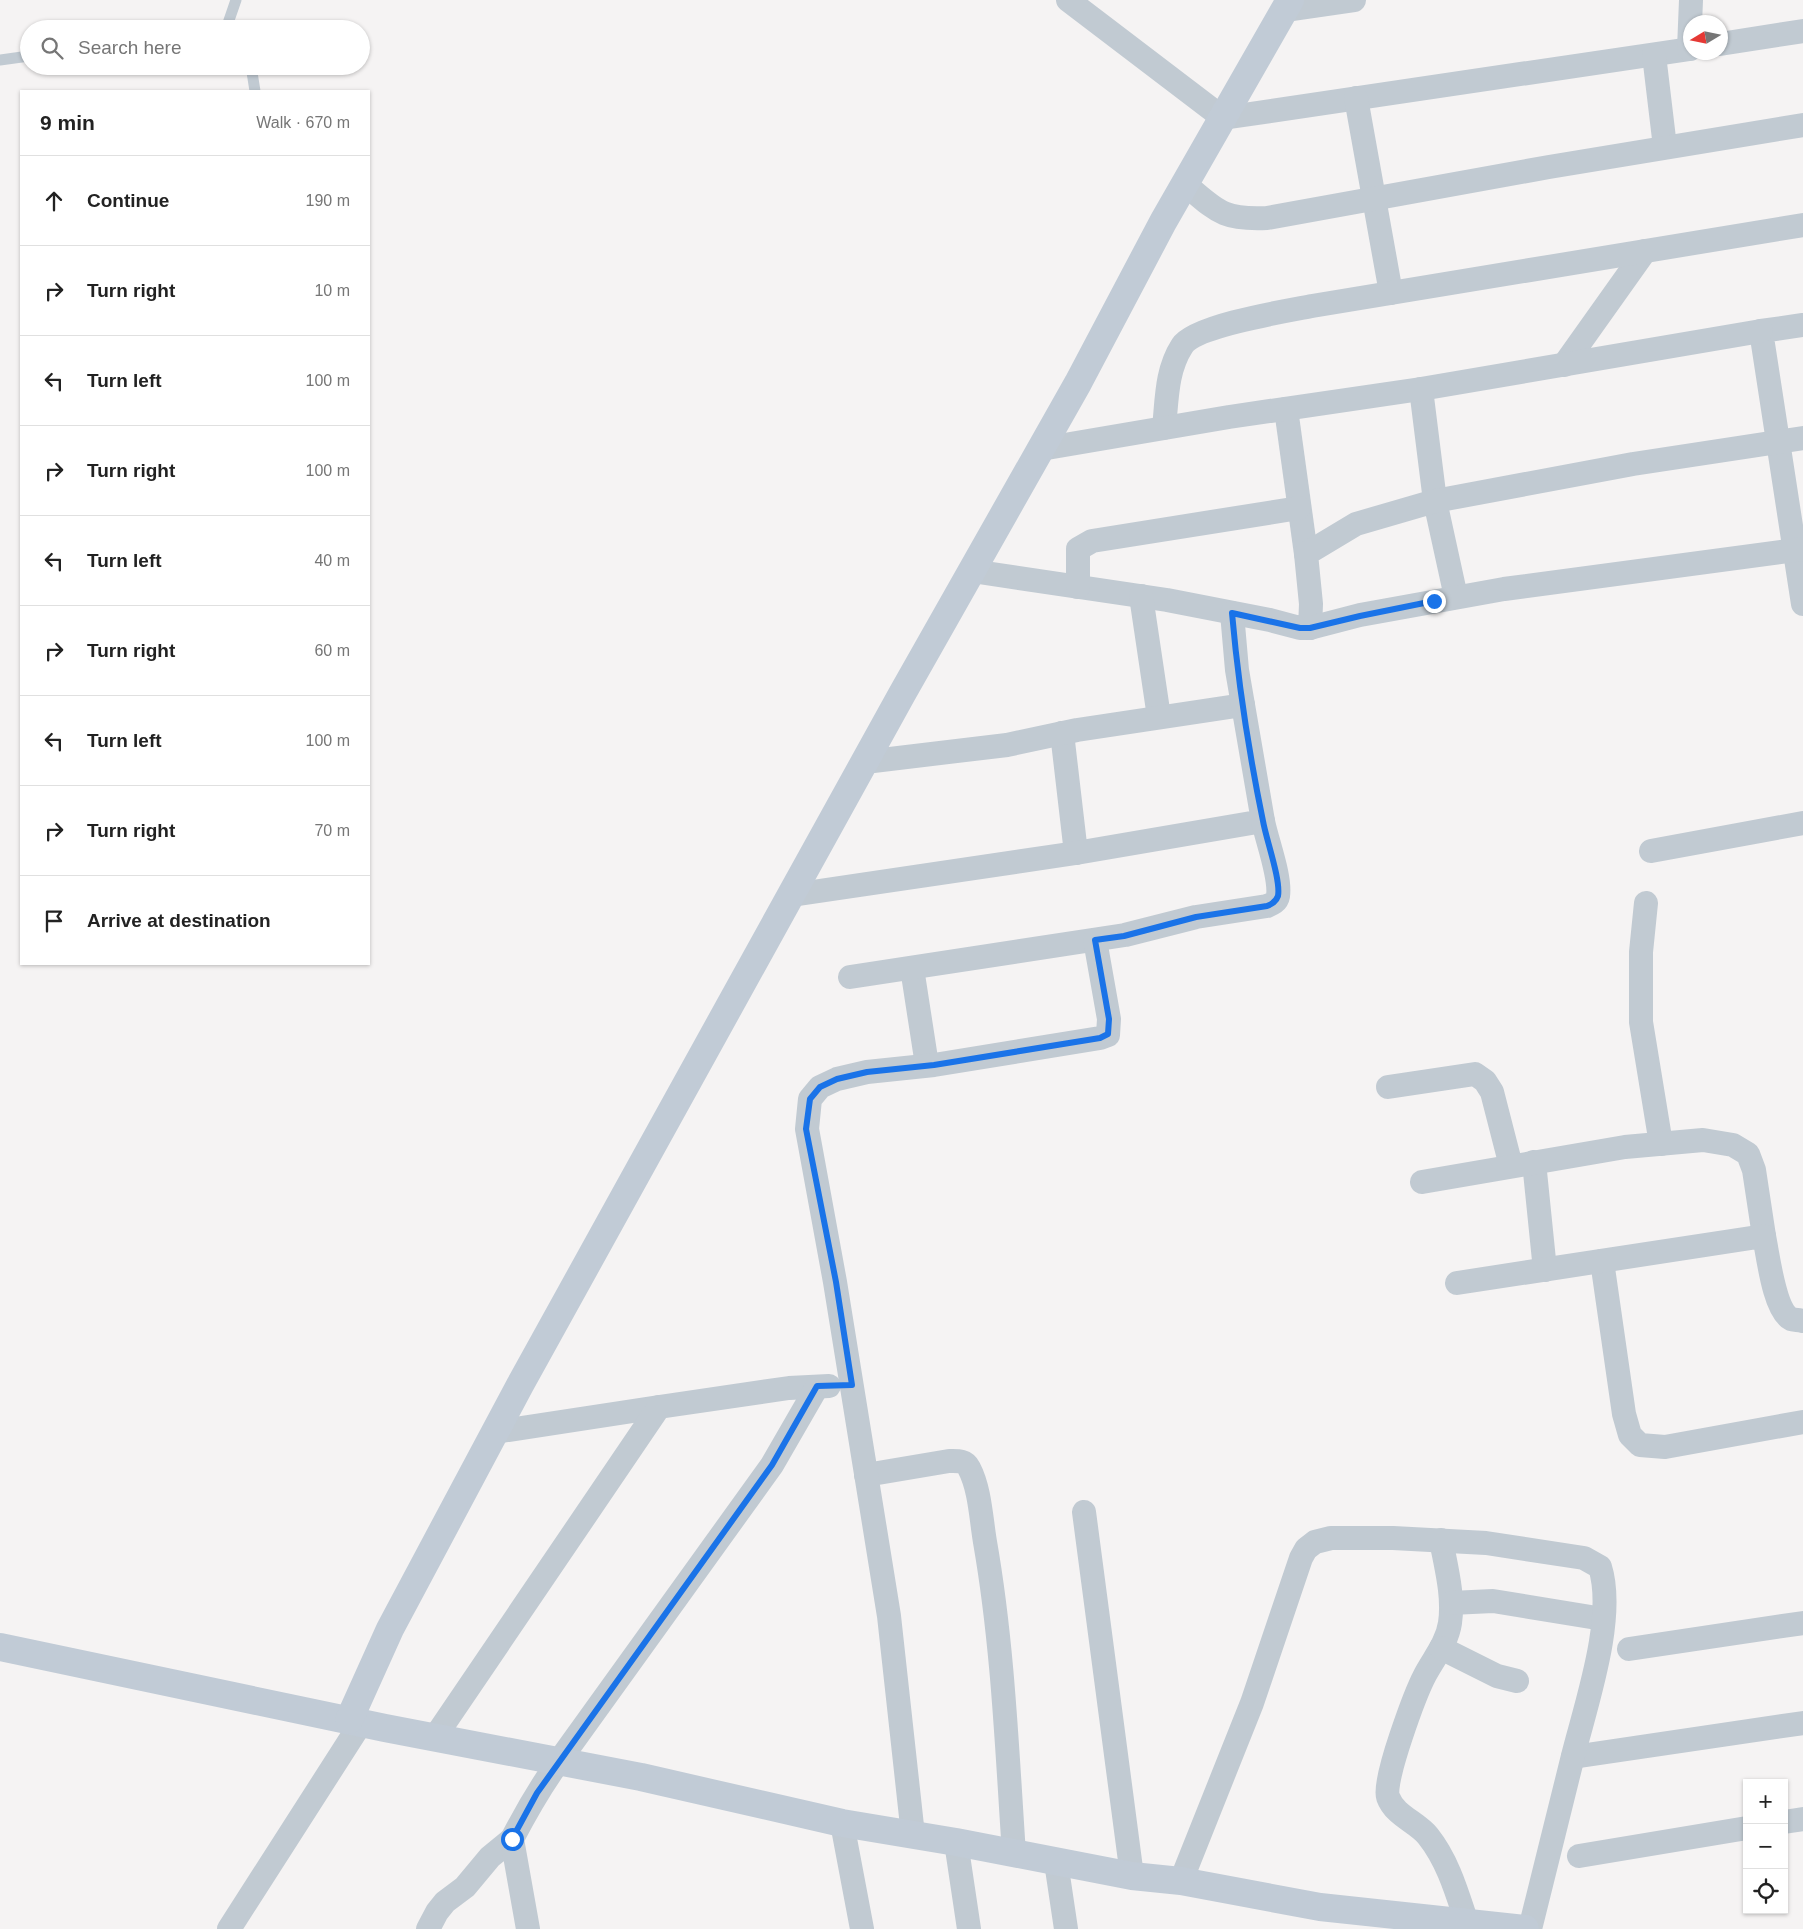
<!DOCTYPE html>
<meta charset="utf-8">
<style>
body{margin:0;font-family:Arial,sans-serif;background:#f2f2f2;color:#222}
.controls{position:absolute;right:15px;bottom:15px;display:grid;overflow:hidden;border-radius:0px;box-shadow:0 1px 4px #0004}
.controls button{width:45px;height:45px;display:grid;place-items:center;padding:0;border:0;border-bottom:1px solid #e0e0e0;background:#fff;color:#222;font:25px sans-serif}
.compass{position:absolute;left:1683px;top:15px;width:45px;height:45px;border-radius:50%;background:#fff;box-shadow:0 1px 4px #0004;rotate:260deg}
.stop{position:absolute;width:15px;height:15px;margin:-11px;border:4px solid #1a73e8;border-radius:50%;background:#fff}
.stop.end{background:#1a73e8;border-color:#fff;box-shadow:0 1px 5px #0008}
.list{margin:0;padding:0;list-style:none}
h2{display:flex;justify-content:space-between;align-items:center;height:65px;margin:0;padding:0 20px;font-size:21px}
h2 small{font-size:16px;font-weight:400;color:#767676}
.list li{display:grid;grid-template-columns:32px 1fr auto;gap:15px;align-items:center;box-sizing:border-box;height:90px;padding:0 20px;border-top:1px solid #e0e0e0}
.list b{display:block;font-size:19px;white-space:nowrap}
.list em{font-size:16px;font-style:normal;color:#767676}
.icon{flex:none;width:28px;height:28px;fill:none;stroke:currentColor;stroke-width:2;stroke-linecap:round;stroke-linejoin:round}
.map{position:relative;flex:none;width:1803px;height:1929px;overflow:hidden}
.search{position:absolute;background:#fff;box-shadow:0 1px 4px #0004;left:20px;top:20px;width:350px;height:55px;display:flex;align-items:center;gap:12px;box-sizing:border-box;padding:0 18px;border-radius:28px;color:#767676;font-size:19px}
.panel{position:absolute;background:#fff;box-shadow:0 1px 4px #0004;left:20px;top:90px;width:350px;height:875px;border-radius:0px}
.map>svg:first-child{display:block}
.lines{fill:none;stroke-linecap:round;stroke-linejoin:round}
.lane{stroke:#c1cad2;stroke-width:11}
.street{stroke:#c1cad2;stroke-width:24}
.secondary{stroke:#c1cbd6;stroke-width:28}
.route{stroke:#1a73e8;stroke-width:6}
</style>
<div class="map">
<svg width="1803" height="1929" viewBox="0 0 1803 1929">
<rect width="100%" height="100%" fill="#f5f3f3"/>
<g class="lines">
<!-- lane -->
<g class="lane">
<polyline points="226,29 236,0"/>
<polyline points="0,60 29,56"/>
<polyline points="251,66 255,91"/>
</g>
<!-- street -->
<g class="street">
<polyline points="1068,0 1223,118 1690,49"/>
<polyline points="1285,10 1354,0"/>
<polyline points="1720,44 1803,31"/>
<polyline points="1689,49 1691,0"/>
<polyline points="1654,55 1665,147"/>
<polyline points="1356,98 1391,293"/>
<path d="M1185,184C1217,211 1222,220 1267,218L1549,167L1803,125"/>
<polyline points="1803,325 1761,331 1803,604"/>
<polyline points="1564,365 1645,251"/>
<polyline points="1421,389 1435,501 1456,597"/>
<polyline points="1286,409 1306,554"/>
<path d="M1164,428C1167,400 1166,371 1182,346C1194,326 1286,311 1312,306L1803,225"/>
<polyline points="1041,449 1229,417 1421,389 1761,331"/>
<polyline points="972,571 1167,600 1270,620 1300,628 1310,628 1311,604 1306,554 1356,524 1435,501 1633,464 1803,438"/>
<polyline points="1078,587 1078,549 1092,541 1299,508"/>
<polyline points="1141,596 1159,717"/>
<polyline points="1310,628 1360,615 1504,589 1803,549"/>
<polyline points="1062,733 1076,853"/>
<polyline points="865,762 1007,745 1077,730 1243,705"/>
<polyline points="1651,851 1803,823"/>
<polyline points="792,895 1076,853 1263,821 1237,670 1232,613"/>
<polyline points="1646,903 1641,952 1641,1022 1661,1144"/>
<polyline points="912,968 927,1065"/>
<path d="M850,977L1125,935L1196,917L1267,906C1272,904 1277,902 1278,896C1281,877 1267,841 1263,821"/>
<polyline points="1388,1087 1475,1074 1485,1081 1492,1092 1511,1166"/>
<polyline points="1534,1162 1545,1270"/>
<polyline points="1422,1182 1625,1147 1703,1140 1733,1145 1748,1154 1754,1170 1764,1236"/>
<polyline points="1602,1261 1624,1414 1630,1435 1640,1445 1665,1447 1803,1422"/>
<path d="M1457,1283L1764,1236C1768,1255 1774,1310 1791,1319C1794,1320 1800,1320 1803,1321"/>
<polyline points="495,1432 659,1407"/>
<path d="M866,1475L949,1461C957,1461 965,1460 969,1468C980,1489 981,1518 985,1542C1003,1645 1007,1750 1014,1854"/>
<polyline points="1084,1512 1132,1876"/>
<path d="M1441,1540C1446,1567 1454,1596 1450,1623C1447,1643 1434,1658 1425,1675C1416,1692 1382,1782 1388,1797C1395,1816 1417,1822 1428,1836C1448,1861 1457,1893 1467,1923"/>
<polyline points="1451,1603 1493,1601 1603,1619"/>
<polyline points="1441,1648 1497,1676 1517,1681"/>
<polyline points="1629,1649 1803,1623"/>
<polyline points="435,1737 659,1407 789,1388 829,1386"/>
<polyline points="1573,1757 1803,1723"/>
<polyline points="1784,1822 1803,1819"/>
<polyline points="842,1823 862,1929"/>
<polyline points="913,1835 889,1616 835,1282 807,1129 810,1099 820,1087 837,1079 867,1072 934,1065 1100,1038 1108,1035 1109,1019 1095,940"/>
<polyline points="956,1842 969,1929"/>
<polyline points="1579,1856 1747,1828"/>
<polyline points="1056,1862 1066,1929"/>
<path d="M1181,1881L1252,1703L1301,1558L1306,1549L1315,1542L1331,1538H1393L1486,1543L1584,1558L1600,1567C1616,1618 1586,1704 1573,1756C1559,1814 1544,1871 1530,1929"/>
<polyline points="229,1929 361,1723"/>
<polyline points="428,1929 437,1912 445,1902 465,1887 490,1857 512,1839"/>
<path d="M528,1929L512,1839C526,1812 541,1786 559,1761L772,1465L817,1387"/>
</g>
<!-- secondary -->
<g class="secondary">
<polyline points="0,1647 385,1728 641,1777 842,1823 956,1842 1132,1876 1181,1881 1320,1907 1525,1929"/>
<polyline points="349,1720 390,1629 520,1385 902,694 1078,383 1163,222 1290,0"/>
</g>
</g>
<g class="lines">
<!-- route -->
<path class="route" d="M512,1839L537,1793L772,1465L817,1386L852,1385L836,1282L806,1129L810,1099L820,1087L837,1079L867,1072L934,1065L1100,1038L1108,1034L1109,1019L1095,940L1124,936L1196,917L1267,906C1272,904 1276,902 1278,896C1281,880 1266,839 1263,821C1249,753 1238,682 1232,613L1300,628H1310L1360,616L1434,601"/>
</g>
</svg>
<div class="controls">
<button>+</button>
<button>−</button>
<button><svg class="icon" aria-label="locate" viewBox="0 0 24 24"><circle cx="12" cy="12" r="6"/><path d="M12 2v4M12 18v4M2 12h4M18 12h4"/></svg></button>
</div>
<svg class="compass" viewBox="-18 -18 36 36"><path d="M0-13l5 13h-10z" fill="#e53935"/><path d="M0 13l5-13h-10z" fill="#767676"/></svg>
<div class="stop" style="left:512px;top:1839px"></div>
<div class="stop end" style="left:1434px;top:601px"></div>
<div class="search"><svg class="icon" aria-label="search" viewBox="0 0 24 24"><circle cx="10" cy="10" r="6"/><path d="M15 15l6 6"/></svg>Search here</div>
<section class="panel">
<h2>9 min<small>Walk · 670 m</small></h2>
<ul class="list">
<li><svg class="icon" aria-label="ahead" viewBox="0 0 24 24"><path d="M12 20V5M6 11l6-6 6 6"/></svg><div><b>Continue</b></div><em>190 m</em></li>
<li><svg class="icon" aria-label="right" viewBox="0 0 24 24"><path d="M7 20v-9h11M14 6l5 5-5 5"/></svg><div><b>Turn right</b></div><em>10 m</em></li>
<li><svg class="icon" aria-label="left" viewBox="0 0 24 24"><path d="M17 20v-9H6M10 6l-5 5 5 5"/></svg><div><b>Turn left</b></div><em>100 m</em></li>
<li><svg class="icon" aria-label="right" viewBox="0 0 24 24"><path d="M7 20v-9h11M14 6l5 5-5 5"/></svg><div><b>Turn right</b></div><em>100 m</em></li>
<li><svg class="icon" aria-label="left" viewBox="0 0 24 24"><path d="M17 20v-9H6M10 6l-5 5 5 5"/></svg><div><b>Turn left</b></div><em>40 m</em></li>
<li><svg class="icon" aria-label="right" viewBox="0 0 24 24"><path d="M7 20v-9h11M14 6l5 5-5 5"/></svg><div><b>Turn right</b></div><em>60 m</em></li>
<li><svg class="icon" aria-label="left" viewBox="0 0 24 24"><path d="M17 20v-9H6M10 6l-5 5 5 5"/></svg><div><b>Turn left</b></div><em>100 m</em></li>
<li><svg class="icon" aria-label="right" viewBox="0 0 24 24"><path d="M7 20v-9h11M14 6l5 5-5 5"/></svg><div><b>Turn right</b></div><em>70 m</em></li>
<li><svg class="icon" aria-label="arrive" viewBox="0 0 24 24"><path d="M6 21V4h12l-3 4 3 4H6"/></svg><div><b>Arrive at destination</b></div></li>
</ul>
</section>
</div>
